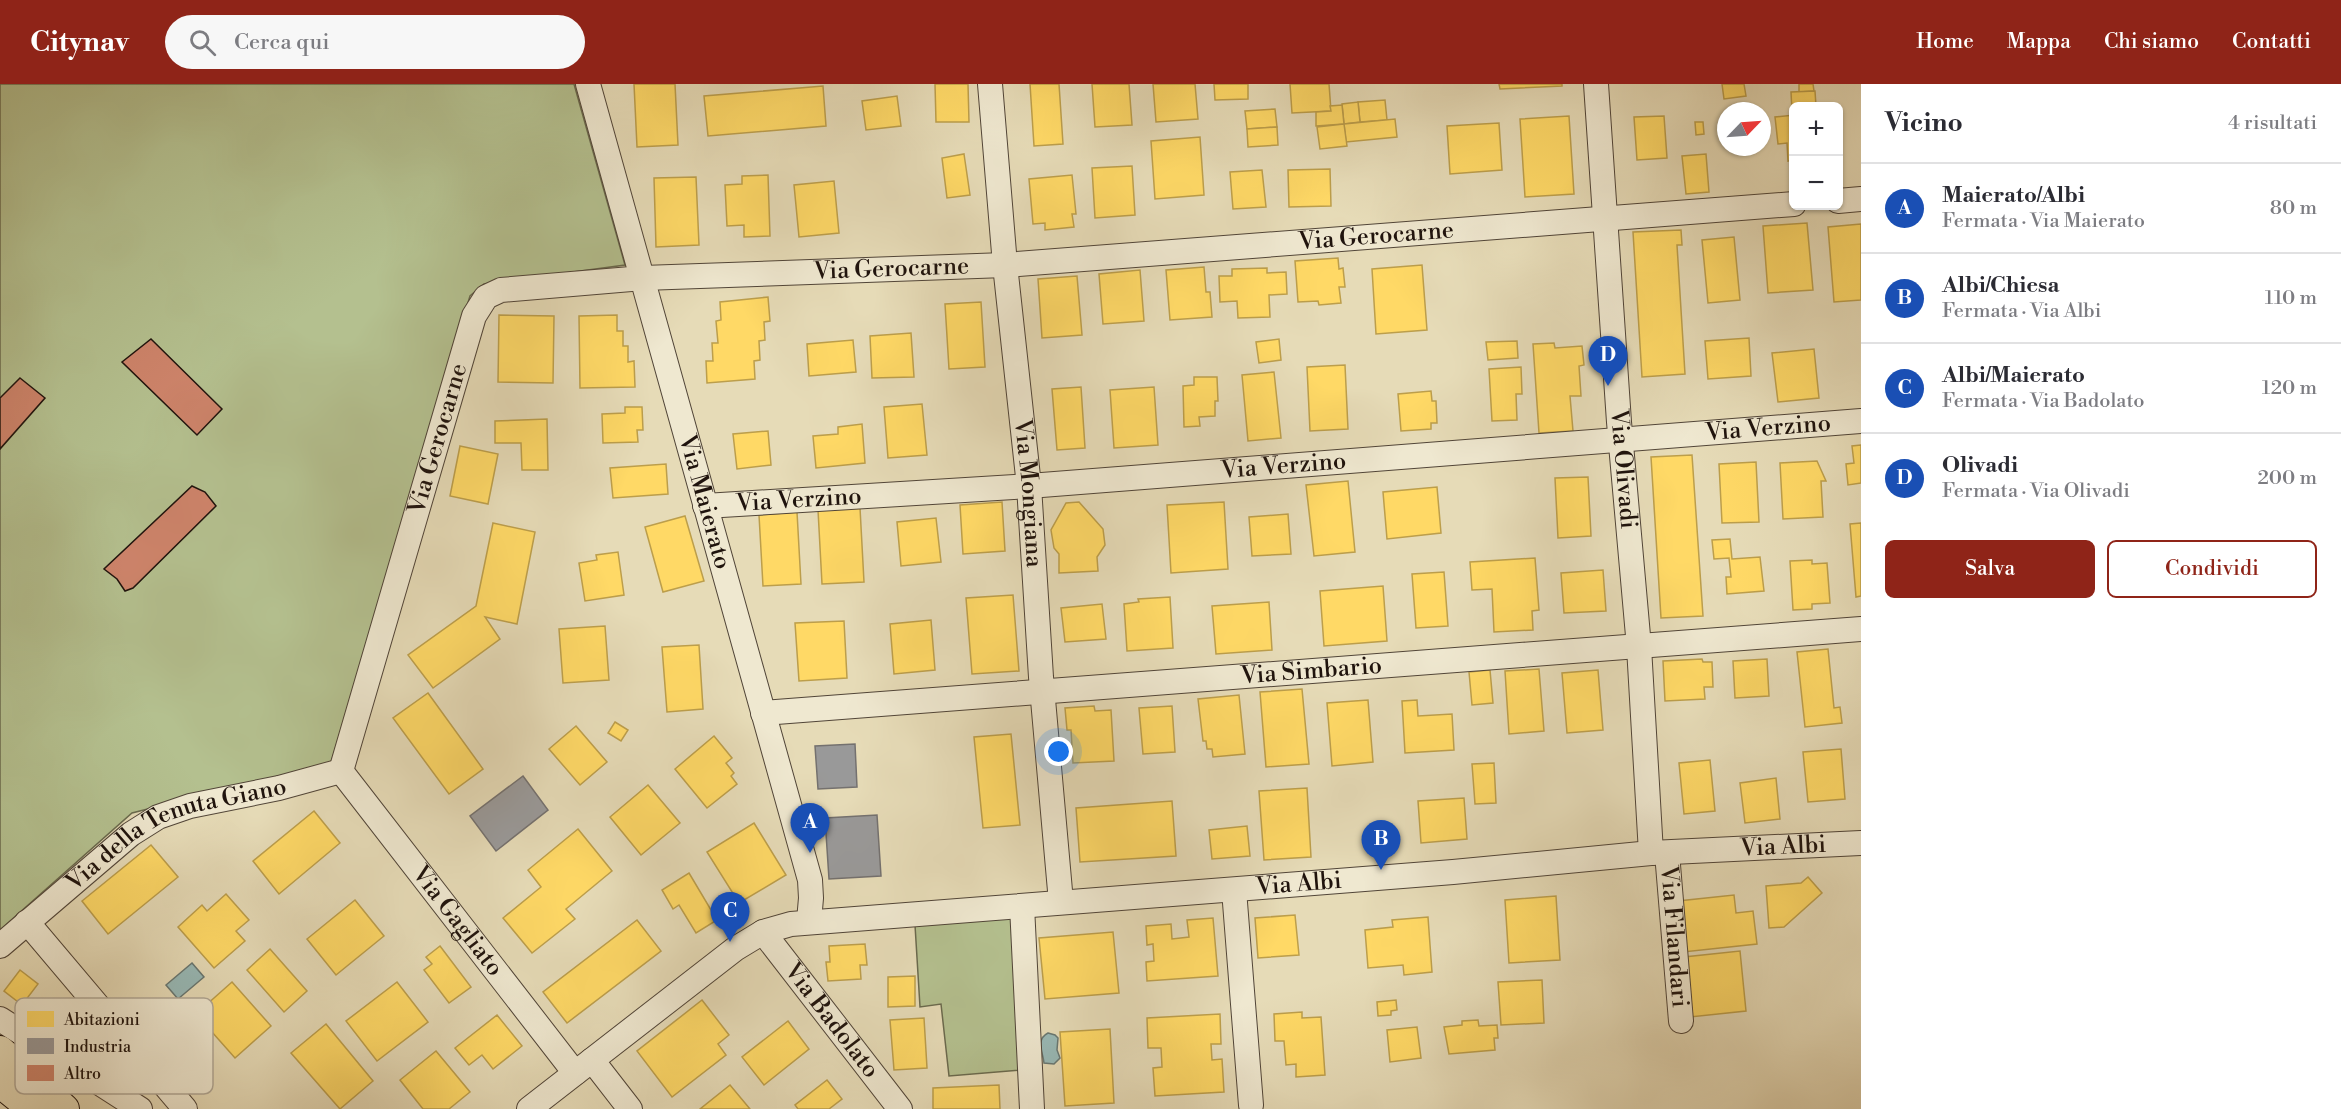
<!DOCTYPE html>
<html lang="it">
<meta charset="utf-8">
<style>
body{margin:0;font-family:"Libre Bodoni",serif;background:#f7f7f7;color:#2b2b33}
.controls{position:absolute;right:18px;top:18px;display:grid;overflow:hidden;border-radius:9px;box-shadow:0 2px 4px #0004}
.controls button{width:54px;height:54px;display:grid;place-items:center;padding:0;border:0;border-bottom:2px solid #e1e1e2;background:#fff;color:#2b2b33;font:30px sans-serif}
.compass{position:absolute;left:1717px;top:18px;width:54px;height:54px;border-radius:50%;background:#fff;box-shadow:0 2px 4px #0004;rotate:65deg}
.you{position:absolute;left:1059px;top:668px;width:21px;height:21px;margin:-15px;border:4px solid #fff;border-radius:50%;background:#1a73e8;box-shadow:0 0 0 9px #1a73e833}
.badge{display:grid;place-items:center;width:39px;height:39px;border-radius:50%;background:#8f2418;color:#fff;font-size:20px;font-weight:700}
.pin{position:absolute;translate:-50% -50px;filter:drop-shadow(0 2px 3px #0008)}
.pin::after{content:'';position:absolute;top:32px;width:21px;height:18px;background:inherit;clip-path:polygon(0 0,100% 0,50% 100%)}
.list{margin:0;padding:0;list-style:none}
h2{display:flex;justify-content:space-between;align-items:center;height:78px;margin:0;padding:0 24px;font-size:26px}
h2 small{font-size:20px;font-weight:400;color:#7c7c81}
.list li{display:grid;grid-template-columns:39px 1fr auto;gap:18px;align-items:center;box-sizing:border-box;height:90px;padding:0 24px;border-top:2px solid #e1e1e2}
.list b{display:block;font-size:22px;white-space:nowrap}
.list p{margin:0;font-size:20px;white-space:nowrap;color:#7c7c81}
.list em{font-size:20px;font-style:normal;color:#7c7c81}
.actions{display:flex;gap:12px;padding:18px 24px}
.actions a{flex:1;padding:14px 0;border:2px solid #8f2418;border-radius:9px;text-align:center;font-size:21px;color:#8f2418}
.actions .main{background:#8f2418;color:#fff}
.icon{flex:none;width:33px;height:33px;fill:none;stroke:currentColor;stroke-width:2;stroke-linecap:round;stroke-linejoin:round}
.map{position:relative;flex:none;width:1861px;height:1025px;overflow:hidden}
header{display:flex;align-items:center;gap:36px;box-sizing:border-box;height:84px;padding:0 30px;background:#8f2418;color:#fff}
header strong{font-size:28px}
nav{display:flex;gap:33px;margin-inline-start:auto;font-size:21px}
.search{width:420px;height:54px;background:#f7f7f7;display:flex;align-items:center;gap:15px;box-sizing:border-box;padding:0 21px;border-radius:33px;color:#7c7c81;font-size:22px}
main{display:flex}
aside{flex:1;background:#fff}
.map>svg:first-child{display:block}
.green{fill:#b4c08f;stroke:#6a6a4e;stroke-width:1.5}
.water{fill:#98b9b6;stroke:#687772;stroke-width:1.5}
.homes{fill:#ffd966;stroke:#bc9e4b;stroke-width:1.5}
.industry{fill:#999;stroke:#74716f;stroke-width:1.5}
.building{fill:#ce846b;stroke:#1f130d;stroke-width:1.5}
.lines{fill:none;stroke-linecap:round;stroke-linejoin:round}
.minor-casing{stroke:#514538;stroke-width:26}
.major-casing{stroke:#1f130d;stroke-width:32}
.minor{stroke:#efe8d0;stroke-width:24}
.major{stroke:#e6dbb7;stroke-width:30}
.labels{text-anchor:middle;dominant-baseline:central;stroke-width:6;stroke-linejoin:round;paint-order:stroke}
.street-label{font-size:24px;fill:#1f130d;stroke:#efe8d0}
.key{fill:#efe8d0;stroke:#b1a896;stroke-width:1.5}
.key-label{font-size:16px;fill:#1f130d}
</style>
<header>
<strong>Citynav</strong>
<div class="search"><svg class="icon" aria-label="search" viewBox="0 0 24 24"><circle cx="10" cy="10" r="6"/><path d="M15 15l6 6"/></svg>Cerca qui</div>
<nav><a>Home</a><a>Mappa</a><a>Chi siamo</a><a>Contatti</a></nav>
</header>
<main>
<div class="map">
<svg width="1861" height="1025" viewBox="0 0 1861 1025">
<rect width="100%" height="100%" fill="#e6dbb7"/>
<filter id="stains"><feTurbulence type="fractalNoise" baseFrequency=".00333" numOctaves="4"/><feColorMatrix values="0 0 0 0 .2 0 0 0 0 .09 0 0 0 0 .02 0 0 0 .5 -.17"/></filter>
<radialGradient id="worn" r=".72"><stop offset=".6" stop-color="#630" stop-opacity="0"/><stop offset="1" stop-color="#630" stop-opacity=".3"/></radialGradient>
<!-- green -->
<g class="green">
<polygon points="0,0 574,0 625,181 484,200 470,212 331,679 132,729 0,846"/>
<polygon points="1013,831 1021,986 949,992 941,920 920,923 915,841"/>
</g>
<!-- water -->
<g class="water">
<polygon points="192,879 204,893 178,915 166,901"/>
<path d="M1048,949L1055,951L1058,954L1057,966L1060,974L1054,980L1044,979C1043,968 1035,956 1048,949Z"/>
</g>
<!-- homes -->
<g class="homes">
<polygon points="634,0 675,0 678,61 637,63"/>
<polygon points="935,0 968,0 969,38 936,38"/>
<polygon points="1030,0 1059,0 1063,60 1034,62"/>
<polygon points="1092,0 1129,0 1132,41 1095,43"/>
<polygon points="1153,0 1195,0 1198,35 1156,38"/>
<polygon points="1214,0 1248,0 1248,15 1215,16"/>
<polygon points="1290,0 1329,0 1331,27 1292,29"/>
<polygon points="1499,0 1562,0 1562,2 1500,5"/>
<polygon points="1722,0 1744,0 1746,12 1724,15"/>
<polygon points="1799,0 1813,0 1814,7 1799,8"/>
<polygon points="823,2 826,42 708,52 704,12"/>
<polygon points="1815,7 1816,22 1794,22 1792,28 1791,8"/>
<polygon points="897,12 901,42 866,46 862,17"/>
<polygon points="1385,16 1387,36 1360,38 1358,18"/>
<polygon points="1358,18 1360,38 1344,40 1342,20"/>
<polygon points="1342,21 1344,40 1316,42 1316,28 1331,27 1330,22"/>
<polygon points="1275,25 1277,43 1247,45 1245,27"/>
<polygon points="1840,27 1842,56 1838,56 1838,28"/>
<polygon points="1794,31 1794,76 1788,77 1787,59 1778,60 1775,33"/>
<polygon points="1569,32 1574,110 1525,113 1520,35"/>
<polygon points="1664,32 1667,74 1637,76 1634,33"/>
<polygon points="1395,35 1397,53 1346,58 1344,40"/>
<polygon points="1695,38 1703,38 1704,50 1696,51"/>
<polygon points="1499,39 1502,86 1450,90 1447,42"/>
<polygon points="1344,40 1347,62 1320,65 1317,43"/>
<polygon points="1277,43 1278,61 1248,63 1247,45"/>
<polygon points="1200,53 1204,111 1155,115 1151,57"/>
<polygon points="964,70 970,111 947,114 942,74"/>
<polygon points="1706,70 1709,108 1686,110 1682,72"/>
<polygon points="1132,82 1135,131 1095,134 1092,84"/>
<polygon points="1330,85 1331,122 1289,123 1288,86"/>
<polygon points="1262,86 1266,123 1233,125 1230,88"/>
<polygon points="768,91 770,152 744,153 744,141 727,142 725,101 742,100 742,92"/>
<polygon points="1072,91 1076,130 1072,130 1074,143 1045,146 1045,139 1033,140 1029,95"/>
<polygon points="696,93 699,161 656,163 654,94"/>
<polygon points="834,97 839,149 799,153 794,101"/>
<polygon points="1807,139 1813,206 1768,209 1763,142"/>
<polygon points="1861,140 1861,216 1834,218 1828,143"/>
<polygon points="1681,146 1682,161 1677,161 1685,290 1642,293 1633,148"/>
<polygon points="1734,153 1740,216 1708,219 1702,156"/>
<polygon points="1338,174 1339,185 1343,184 1345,203 1339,203 1341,219 1319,221 1318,217 1298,218 1295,177"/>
<polygon points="1422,181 1427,246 1376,250 1372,185"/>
<polygon points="1204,183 1206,208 1210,208 1212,233 1170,236 1166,186"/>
<polygon points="1267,184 1267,189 1286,188 1287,210 1269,211 1270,233 1238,234 1237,217 1220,218 1219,192 1232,192 1232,185"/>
<polygon points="1140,186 1144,237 1103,240 1099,190"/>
<polygon points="1077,192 1082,251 1042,254 1038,195"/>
<polygon points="768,213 770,237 764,238 765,256 759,257 760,276 754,277 755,295 707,299 706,277 713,277 712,259 718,259 716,237 721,236 720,218"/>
<polygon points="981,218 985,283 949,285 945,220"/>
<polygon points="499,231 554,232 553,299 498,298"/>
<polygon points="617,231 617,247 623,247 623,262 628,262 628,278 634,277 635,303 580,304 579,232"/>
<polygon points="911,249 914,293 872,294 870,252"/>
<polygon points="1749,254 1751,292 1708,295 1705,257"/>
<polygon points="1279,255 1281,276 1259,279 1256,258"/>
<polygon points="853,256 856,288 809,292 807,260"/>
<polygon points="1517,257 1518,274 1488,276 1486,258"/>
<polygon points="1554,259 1555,264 1582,262 1584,281 1579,282 1581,312 1570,312 1573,347 1539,349 1533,260"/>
<polygon points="1814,265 1819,314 1778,318 1772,269"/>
<polygon points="1345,281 1348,345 1310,347 1307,283"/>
<polygon points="1521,283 1522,310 1516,310 1517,336 1492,337 1489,285"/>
<polygon points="1274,288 1281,354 1248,357 1242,291"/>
<polygon points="1194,293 1217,293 1218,317 1215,317 1215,332 1199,333 1200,342 1184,343 1183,302 1194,301"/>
<polygon points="1081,303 1085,364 1057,366 1052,305"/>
<polygon points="1154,303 1158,361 1114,364 1110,306"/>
<polygon points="1431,307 1432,317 1436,317 1437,339 1431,339 1431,345 1401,347 1398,310"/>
<polygon points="922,320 927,371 888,374 884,323"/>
<polygon points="625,323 642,323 643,346 637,346 638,358 603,359 602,330 625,329"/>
<polygon points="547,335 548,386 522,386 521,359 495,359 495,337"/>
<polygon points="862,340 865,379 816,384 813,352 838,350 838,343"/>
<polygon points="768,347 771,381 737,385 733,350"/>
<polygon points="1861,361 1861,399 1848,401 1846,380 1854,379 1852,362"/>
<polygon points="460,362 498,370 488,420 450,412"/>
<polygon points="1692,371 1703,532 1661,534 1651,373"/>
<polygon points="1817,377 1826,397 1821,397 1823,433 1783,435 1780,379"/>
<polygon points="1756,378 1759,438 1722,439 1719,380"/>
<polygon points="666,380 668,410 613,414 610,384"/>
<polygon points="1588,393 1591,452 1558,454 1555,394"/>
<polygon points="1348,397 1355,468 1314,472 1306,401"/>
<polygon points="1437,403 1441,449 1387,455 1383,408"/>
<polygon points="1002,418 1005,467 963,470 960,421"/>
<polygon points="1079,418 1103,445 1105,461 1097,473 1098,487 1059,489 1059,470 1054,464 1051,446 1066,419"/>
<polygon points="1224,418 1228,485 1171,489 1167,421"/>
<polygon points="860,424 864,498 822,500 818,426"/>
<polygon points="797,428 801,500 763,502 759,431"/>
<polygon points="1288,430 1291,470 1252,472 1249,433"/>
<polygon points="685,432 704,497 663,508 645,443"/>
<polygon points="936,434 941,478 901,482 897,438"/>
<polygon points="493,439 535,448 517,540 485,533 500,555 433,604 408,571 476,522"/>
<polygon points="1861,439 1861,512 1856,513 1850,440"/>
<polygon points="1730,455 1732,475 1760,473 1764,507 1727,510 1726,493 1731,493 1729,474 1714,475 1712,456"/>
<polygon points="618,468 624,511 585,517 579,479 597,476 596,471"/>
<polygon points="1535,474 1539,526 1532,527 1533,546 1494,548 1492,505 1472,506 1470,478"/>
<polygon points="1812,476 1812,480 1827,479 1830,519 1812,520 1812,525 1793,526 1790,477"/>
<polygon points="1603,486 1606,527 1564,529 1561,489"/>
<polygon points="1444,488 1448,542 1416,544 1412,490"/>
<polygon points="1383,502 1387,557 1324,562 1320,507"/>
<polygon points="1013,511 1019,587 972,590 966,514"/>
<polygon points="1170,513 1173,564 1127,567 1124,520 1139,518 1138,515"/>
<polygon points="1269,518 1272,566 1216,570 1212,522"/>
<polygon points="1102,520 1106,555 1065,558 1061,524"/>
<polygon points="931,536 935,586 894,590 890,540"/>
<polygon points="844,537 847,594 799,597 795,539"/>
<polygon points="605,542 609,596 563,599 559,545"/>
<polygon points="699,561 703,625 667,628 662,563"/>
<polygon points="1828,565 1834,624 1840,623 1842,639 1805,643 1797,568"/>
<polygon points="1702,575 1703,578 1712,578 1713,603 1704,603 1705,615 1665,617 1663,577"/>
<polygon points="1767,575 1769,612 1735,614 1733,577"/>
<polygon points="1539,585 1544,647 1509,650 1505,587"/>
<polygon points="1490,586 1493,619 1472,621 1469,588"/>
<polygon points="1598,586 1603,646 1567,649 1562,589"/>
<polygon points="1302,605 1309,680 1266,683 1260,608"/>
<polygon points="428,609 483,685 449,710 393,634"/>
<polygon points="1239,611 1245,670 1213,673 1212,665 1207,665 1206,657 1203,657 1198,615"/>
<polygon points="1368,616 1373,678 1332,682 1327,619"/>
<polygon points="1417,616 1418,632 1452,630 1454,666 1405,669 1402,617"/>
<polygon points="1094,622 1095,627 1111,626 1114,677 1073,679 1071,646 1067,646 1065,624"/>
<polygon points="1172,622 1175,668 1143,670 1139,624"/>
<polygon points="615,638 628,646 621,657 608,649"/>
<polygon points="576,642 607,678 580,701 549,665"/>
<polygon points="1011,650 1020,741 983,744 974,653"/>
<polygon points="714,652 732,674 726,679 734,689 731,692 737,700 707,724 675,685"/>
<polygon points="1841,665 1845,715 1808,718 1803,668"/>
<polygon points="1710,676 1715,727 1684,730 1679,679"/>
<polygon points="1494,679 1496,719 1475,720 1472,680"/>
<polygon points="1776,694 1780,735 1745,739 1740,699"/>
<polygon points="648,701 680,739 641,771 610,733"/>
<polygon points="1307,704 1311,773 1264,776 1259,707"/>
<polygon points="1464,714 1467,755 1421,759 1418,717"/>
<polygon points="1172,717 1176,772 1080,778 1076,724"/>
<polygon points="314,727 340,759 279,810 253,777"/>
<polygon points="754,739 786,791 739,819 707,768"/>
<polygon points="1247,742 1250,772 1212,775 1209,746"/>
<polygon points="578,745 612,787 566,825 575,835 532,869 503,834 541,803 528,786"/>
<polygon points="151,761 178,793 108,850 82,817"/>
<polygon points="689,789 717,836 696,849 679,821 673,825 662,806"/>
<polygon points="1808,793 1822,809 1784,843 1769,844 1766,802 1801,799"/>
<polygon points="226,810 249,836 236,847 245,857 214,884 178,843 202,821 207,827"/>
<polygon points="1734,811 1736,829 1753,827 1757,860 1683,868 1678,817"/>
<polygon points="1556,812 1560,876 1509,879 1505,816"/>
<polygon points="355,816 384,852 336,891 307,855"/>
<polygon points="1295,831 1299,871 1258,874 1255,834"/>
<polygon points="1428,833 1432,888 1404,891 1403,881 1368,884 1365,846 1393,843 1392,836"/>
<polygon points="1213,834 1218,892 1147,897 1146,878 1154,877 1153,860 1147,861 1146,842 1171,840 1172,855 1189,853 1187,836"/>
<polygon points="637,836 661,867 567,939 543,908"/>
<polygon points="1113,848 1119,909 1045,915 1039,854"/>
<polygon points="865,860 867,881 860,881 861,895 828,897 826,878 830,878 829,862"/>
<polygon points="440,862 471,903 449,919 424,886 432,880 426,873"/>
<polygon points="270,865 307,907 284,928 247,886"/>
<polygon points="1740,867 1746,927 1690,933 1684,873"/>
<polygon points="20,886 38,900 22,921 4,907"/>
<polygon points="915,892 915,922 888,923 888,893"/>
<polygon points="1542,896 1544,939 1501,941 1498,898"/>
<polygon points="232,898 271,942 235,974 196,930"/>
<polygon points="397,898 428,938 377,977 346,937"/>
<polygon points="702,916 729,951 718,960 726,971 672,1013 637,967"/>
<polygon points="1396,916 1397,926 1391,927 1391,931 1378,932 1377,918"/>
<polygon points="1302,928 1302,934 1321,933 1325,991 1296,993 1296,980 1286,981 1284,957 1275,957 1274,930"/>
<polygon points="1220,930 1221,960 1211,960 1212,976 1222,975 1224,1008 1155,1012 1153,984 1162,983 1161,964 1148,964 1147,934"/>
<polygon points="497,931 522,962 493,985 482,971 469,981 455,964"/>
<polygon points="924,934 927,984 894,986 890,936"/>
<polygon points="1478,936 1479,942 1497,941 1498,954 1494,954 1495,966 1449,970 1444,943 1462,941 1462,937"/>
<polygon points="788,937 809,965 764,1001 742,973"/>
<polygon points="326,940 373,997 340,1025 291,969"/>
<polygon points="1417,943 1421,974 1390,978 1387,946"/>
<polygon points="1110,945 1114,1019 1065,1022 1060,948"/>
<polygon points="436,967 470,1008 449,1025 423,1025 400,996"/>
<polygon points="827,996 842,1015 829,1025 798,1025 795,1021"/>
<polygon points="730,1001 750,1025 700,1025"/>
<polygon points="999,1001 1000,1025 933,1025 933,1004"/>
</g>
<!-- industry -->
<g class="industry">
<polygon points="855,660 857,703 818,705 815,662"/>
<polygon points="523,692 548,726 496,767 470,732"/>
<polygon points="877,731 881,792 829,795 825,734"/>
</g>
<!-- building -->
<g class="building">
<polygon points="151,255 222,325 197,351 122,278"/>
<polygon points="20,294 45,314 0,365 0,314"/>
<polygon points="192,402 205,408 216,422 133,504 125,507 117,495 104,485"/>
</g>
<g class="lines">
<defs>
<g id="minor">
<path id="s1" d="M588,0L810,796L811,814L809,837"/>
<path id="s2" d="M990,0L1005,181L1029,402L1041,593L1061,818"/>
<path id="s3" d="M1596,0L1619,338L1639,563L1651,769"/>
<polyline points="1838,117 1861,115"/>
<path id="s4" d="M705,422L1029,402L1861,337"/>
<path id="s5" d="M763,629L1861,545"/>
<path id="s6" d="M341,687L474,232L486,213L501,206L643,194L1005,181L1794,120"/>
<path id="s7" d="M341,687L575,989"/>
<path id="s8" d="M1667,769L1681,937"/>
<polyline points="1234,806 1251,1021"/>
<polyline points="1022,822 1032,1025"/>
<polyline points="27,838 185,1025"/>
<path id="s9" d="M763,848L900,1025"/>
<path id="s10" d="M0,862L131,750L158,733L190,722L279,704L341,687"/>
<polyline points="0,935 140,1025"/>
<polyline points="592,976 630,1025"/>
<path id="s11" d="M529,1025L735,865L763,848L791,840L1453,788L1651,769L1861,759"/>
</g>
<g id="major">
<polyline points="0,967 64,1025"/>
<polyline points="0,998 33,1025"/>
</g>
</defs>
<!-- minor casing -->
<use href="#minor" class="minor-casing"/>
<!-- major casing -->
<use href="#major" class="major-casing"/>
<!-- minor -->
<use href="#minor" class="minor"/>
<!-- major -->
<use href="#major" class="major"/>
</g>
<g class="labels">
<!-- street labels -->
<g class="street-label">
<text stroke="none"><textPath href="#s6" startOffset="1390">Via Gerocarne</textPath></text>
<text stroke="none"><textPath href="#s6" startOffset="904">Via Gerocarne</textPath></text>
<text stroke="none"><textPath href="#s4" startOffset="1066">Via Verzino</textPath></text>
<text stroke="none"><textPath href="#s6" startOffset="346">Via Gerocarne</textPath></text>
<text stroke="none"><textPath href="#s4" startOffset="580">Via Verzino</textPath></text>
<text stroke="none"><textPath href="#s3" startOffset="386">Via Olivadi</textPath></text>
<text stroke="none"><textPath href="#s2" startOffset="411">Via Mongiana</textPath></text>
<text stroke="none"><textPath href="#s4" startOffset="94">Via Verzino</textPath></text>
<text stroke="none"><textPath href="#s1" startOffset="434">Via Maierato</textPath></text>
<text stroke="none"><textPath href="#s5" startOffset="550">Via Simbario</textPath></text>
<text stroke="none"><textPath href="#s10" startOffset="214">Via della Tenuta Giano</textPath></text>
<text stroke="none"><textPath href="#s11" startOffset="1318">Via Albi</textPath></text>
<text stroke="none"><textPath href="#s11" startOffset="832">Via Albi</textPath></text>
<text stroke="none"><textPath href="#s7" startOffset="190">Via Gagliato</textPath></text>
<text stroke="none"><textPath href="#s8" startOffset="84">Via Filandari</textPath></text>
<text stroke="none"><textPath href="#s9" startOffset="112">Via Badolato</textPath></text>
</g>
</g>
<!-- legend -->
<rect x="15" y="914" width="198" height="96" rx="9" class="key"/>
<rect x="27" y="927" width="27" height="16" fill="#ffd966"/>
<rect x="27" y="954" width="27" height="16" fill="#999"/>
<rect x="27" y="981" width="27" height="16" fill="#ce846b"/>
<g class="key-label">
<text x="64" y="941">Abitazioni</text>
<text x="64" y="968">Industria</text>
<text x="64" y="995">Altro</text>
</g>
<rect width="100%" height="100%" filter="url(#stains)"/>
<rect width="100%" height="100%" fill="url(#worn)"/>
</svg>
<div class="controls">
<button>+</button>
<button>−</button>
</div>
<svg class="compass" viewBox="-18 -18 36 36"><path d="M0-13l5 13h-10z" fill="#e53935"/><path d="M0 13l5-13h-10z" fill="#7c7c81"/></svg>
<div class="you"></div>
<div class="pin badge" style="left:810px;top:769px;background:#1a4fb4">A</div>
<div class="pin badge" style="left:1381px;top:786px;background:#1a4fb4">B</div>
<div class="pin badge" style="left:730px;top:858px;background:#1a4fb4">C</div>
<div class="pin badge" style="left:1608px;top:302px;background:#1a4fb4">D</div>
</div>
<aside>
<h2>Vicino<small>4 risultati</small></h2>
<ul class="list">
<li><span class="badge" style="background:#1a4fb4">A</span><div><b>Maierato/Albi</b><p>Fermata · Via Maierato</p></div><em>80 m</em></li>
<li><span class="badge" style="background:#1a4fb4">B</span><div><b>Albi/Chiesa</b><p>Fermata · Via Albi</p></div><em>110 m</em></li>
<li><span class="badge" style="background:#1a4fb4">C</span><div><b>Albi/Maierato</b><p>Fermata · Via Badolato</p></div><em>120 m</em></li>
<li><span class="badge" style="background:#1a4fb4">D</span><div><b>Olivadi</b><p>Fermata · Via Olivadi</p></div><em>200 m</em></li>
</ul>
<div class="actions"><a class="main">Salva</a><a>Condividi</a></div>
</aside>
</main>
